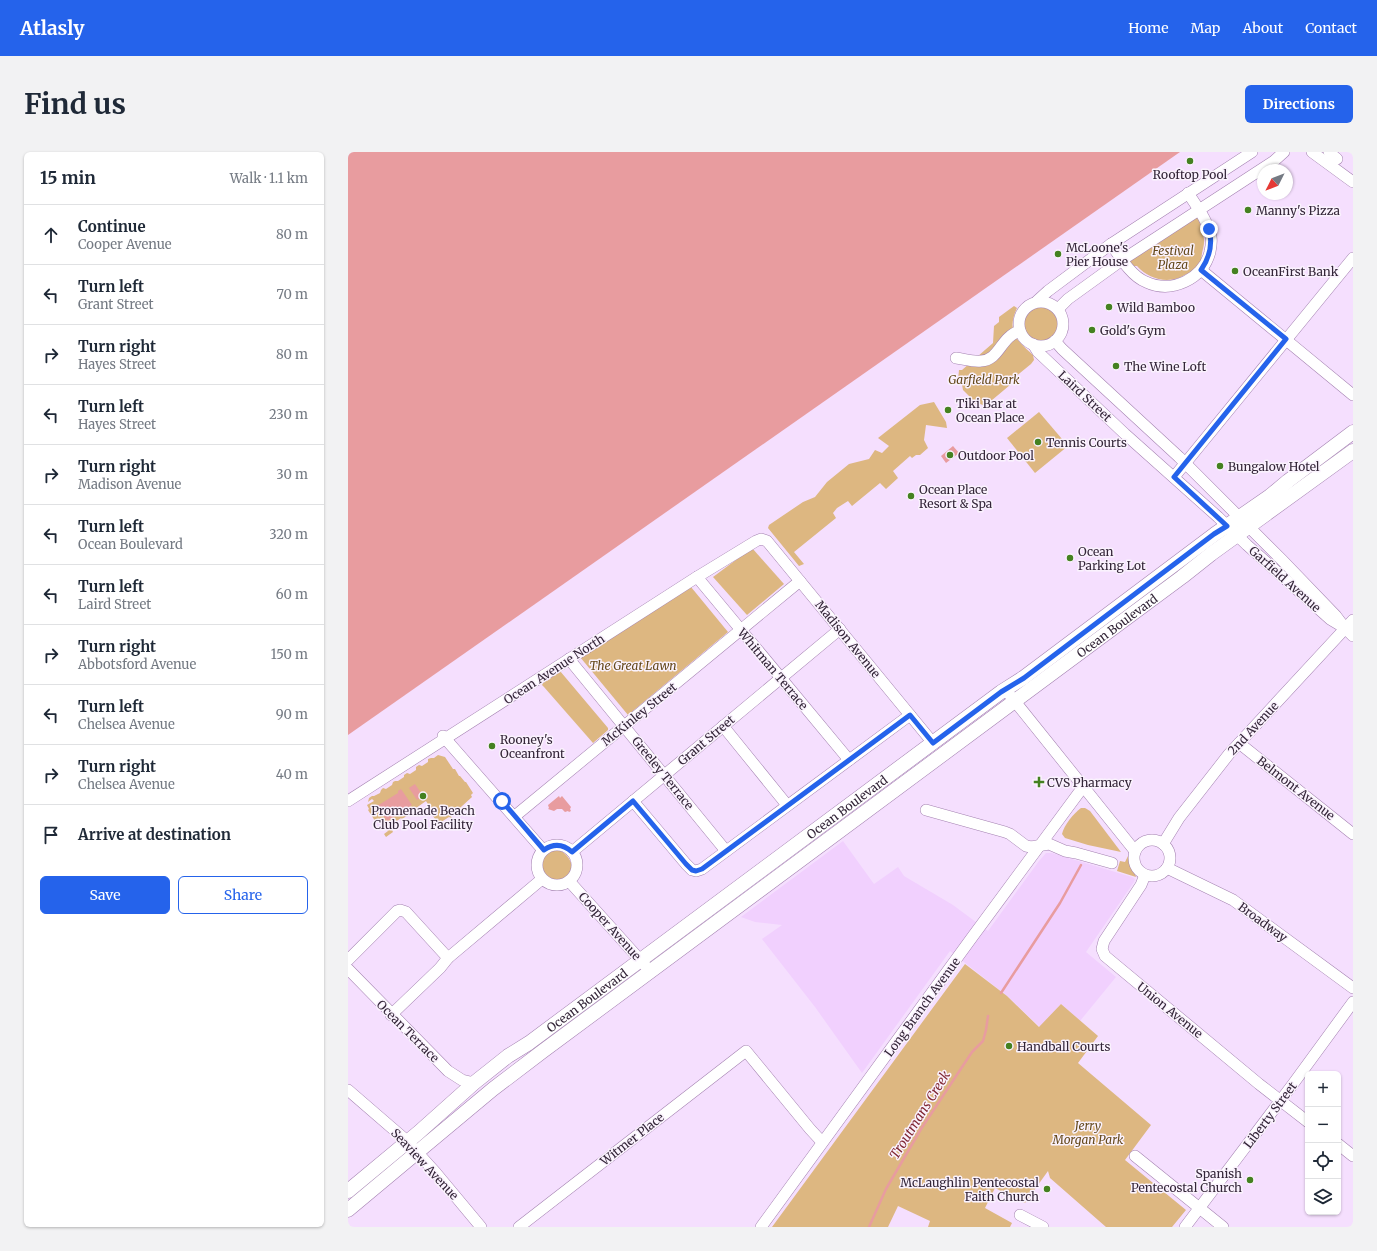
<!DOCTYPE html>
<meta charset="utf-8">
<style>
body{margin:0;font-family:Merriweather,serif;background:#f2f2f3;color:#1f2937}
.controls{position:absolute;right:12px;bottom:12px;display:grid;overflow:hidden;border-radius:6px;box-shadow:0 1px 3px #0004}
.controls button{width:36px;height:36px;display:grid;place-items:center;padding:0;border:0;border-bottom:1px solid #e0e1e3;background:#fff;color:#1f2937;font:20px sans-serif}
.compass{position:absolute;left:909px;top:12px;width:36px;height:36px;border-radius:50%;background:#fff;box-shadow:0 1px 3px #0004;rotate:228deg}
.stop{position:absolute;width:12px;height:12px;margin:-9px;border:3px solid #2563eb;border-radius:50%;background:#fff}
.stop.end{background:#2563eb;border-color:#fff;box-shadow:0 1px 4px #0008}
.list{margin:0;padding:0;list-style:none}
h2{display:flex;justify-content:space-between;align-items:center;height:52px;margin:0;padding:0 16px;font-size:17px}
h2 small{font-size:13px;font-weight:400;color:#747a83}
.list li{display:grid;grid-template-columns:26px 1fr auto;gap:12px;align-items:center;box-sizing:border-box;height:60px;padding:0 16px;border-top:1px solid #e0e1e3}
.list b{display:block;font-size:15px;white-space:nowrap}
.list p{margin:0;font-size:13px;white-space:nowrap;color:#747a83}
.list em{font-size:13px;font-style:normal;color:#747a83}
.actions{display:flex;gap:8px;padding:12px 16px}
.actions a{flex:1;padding:9px 0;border:1px solid #2563eb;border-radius:6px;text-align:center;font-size:14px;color:#2563eb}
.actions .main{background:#2563eb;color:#fff}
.icon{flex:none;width:22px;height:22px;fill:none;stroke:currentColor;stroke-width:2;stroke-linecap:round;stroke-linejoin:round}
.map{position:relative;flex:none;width:1005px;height:1075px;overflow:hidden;border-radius:6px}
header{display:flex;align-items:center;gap:24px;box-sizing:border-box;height:56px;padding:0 20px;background:#2563eb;color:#fff}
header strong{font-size:19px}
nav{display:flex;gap:22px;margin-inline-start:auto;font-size:14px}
.intro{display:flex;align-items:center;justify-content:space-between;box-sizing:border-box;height:96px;padding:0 24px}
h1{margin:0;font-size:28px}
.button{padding:10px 18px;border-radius:6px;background:#2563eb;color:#fff;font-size:14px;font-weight:700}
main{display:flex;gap:24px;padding:0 24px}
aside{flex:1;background:#fff;border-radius:6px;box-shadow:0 1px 3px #0004}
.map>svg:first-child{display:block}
.built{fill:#f1d0fe}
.green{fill:#ddb781}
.water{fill:#e89c9f}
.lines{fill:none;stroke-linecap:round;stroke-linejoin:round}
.stream{stroke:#e89c9f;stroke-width:2.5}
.minor-casing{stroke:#a482b1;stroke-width:12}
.major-casing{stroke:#a482b1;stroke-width:15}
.minor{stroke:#fff;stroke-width:11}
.major{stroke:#fff;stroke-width:14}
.route{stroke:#2563eb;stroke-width:5}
.poi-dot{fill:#448120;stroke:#faf2fd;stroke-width:1.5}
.labels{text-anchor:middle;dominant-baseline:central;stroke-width:3;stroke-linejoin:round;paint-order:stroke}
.poi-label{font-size:12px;fill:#332538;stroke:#faf2fd;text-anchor:start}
.park-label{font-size:12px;font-style:italic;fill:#64481a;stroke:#faf2fd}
.street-label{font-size:12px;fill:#332538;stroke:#faf2fd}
.water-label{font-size:13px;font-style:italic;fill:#802834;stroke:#faf2fd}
</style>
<header>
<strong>Atlasly</strong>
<nav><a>Home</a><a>Map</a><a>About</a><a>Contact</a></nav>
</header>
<div class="intro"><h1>Find us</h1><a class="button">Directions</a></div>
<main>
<aside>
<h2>15 min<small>Walk · 1.1 km</small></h2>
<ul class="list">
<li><svg class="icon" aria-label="ahead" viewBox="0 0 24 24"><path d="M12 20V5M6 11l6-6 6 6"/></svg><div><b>Continue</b><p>Cooper Avenue</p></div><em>80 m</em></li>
<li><svg class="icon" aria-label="left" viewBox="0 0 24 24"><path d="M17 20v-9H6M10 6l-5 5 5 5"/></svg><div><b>Turn left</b><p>Grant Street</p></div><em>70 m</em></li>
<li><svg class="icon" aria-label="right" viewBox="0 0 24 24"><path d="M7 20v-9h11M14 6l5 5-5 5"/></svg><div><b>Turn right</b><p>Hayes Street</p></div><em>80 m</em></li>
<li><svg class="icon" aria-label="left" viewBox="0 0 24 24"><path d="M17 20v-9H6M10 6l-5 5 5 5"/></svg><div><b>Turn left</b><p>Hayes Street</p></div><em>230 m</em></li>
<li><svg class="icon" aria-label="right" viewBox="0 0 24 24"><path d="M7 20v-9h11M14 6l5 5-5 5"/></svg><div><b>Turn right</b><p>Madison Avenue</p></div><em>30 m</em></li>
<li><svg class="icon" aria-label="left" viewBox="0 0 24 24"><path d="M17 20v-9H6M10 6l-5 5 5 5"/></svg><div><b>Turn left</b><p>Ocean Boulevard</p></div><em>320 m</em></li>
<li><svg class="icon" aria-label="left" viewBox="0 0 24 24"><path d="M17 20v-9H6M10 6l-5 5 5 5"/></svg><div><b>Turn left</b><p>Laird Street</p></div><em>60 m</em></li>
<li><svg class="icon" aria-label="right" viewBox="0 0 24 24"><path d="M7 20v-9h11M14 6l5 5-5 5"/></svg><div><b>Turn right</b><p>Abbotsford Avenue</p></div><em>150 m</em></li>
<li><svg class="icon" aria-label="left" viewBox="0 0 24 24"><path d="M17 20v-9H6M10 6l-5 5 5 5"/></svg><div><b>Turn left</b><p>Chelsea Avenue</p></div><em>90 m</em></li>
<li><svg class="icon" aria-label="right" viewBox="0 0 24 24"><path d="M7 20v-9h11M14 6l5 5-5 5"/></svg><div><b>Turn right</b><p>Chelsea Avenue</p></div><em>40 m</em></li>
<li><svg class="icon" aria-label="arrive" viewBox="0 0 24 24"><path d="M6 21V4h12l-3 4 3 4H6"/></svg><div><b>Arrive at destination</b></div></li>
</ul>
<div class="actions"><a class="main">Save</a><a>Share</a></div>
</aside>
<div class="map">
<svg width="1005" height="1075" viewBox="0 0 1005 1075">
<rect width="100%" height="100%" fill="#f5dffe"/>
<!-- built -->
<polygon class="built" points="495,689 526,732 550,715 556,724 605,753 640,779 691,709 698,701 704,701 784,725 787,727 786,730 738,800 768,825 732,869 713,852 692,875 659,844 602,799 514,921 467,855 414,787 434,773 407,770 393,765"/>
<!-- green -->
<g class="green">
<path d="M848,64L852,68C851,75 855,81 856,87C857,95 852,102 854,110L843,122C838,121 836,124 831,126C815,131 800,126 789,114H785L782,110L783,107Z"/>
<path d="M666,154L669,156C658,180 669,188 685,203L686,208L683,212L661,230L662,233L637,254L630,251L625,252L623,246L615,238L613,227L610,228L611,218H614L645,191L646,174L651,170V165Z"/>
<circle cx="694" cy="172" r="18"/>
<polygon points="586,250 598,270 599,276 578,273 576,288 580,296 572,303 568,303 564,306 562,304 545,319 550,326 538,337 532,331 504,354 500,349 489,356 485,361 488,366 446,400 456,412 451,414 420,376 421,373 455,350 467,345 479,330 501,312 521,307 527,298 534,301 541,294 530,286 572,253"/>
<polygon points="691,260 720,294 687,321 659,286"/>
<polygon points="404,396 436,432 399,463 365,425"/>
<polygon points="343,435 380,480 280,563 232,505"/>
<polygon points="212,519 260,576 260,578 245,591 196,535 194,533 197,528 199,529"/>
<polygon points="90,603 97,605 105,617 107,617 111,624 112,624 117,630 118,630 125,641 123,643 124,645 103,664 104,666 103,666 101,665 90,672 91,673 88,675 89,670 81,658 83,657 78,649 61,661 62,662 54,667 53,666 42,674 45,680 38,685 36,682 40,679 33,668 31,667 27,669 20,658 21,657 19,653 26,649 24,647 20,650 21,646 24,644 26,644 32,641 33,638 35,636 38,637 44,633 45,630 47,629 50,629 56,625 56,623 59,621 62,622 68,618 68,615 71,613 74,614 80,610 80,607 83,606 86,606"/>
<path d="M733,656H737L742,659L773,700L740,693L717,686L714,682C716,673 726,661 733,656Z"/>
<path d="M208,697C225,701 232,728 212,729C191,730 184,696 208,697Z"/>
<polygon points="780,704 781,706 788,725 769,719 772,709 777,710"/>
<polygon points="617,812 659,844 691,875 713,852 750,884 730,911 803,973 777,1008 838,1058 824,1075 758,1075 702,1026 700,1019 677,1051 647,1036 637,1056 664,1071 662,1075 580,1075 582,1069 550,1054 540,1075 424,1075"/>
</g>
<!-- water -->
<g class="water">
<polygon points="0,0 832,0 0,583"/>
<polygon points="605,294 611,301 598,311 593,304"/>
<polygon points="67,632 75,644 69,648 61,636"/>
<polygon points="53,637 64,653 39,669 29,654 50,641 50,639"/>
<polygon points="211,644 212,646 214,644 223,655 222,657 223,659 221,660 220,659 217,660 214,657 209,657 206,659 200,657 201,656 200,653"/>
</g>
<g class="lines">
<!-- stream -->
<g class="stream">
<polyline points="653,841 712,751 733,713"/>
<polyline points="521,1075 538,1037 573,977 624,900 635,889 638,878 640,864"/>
</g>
<defs>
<g id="minor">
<polyline points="964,0 1005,30"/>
<polyline points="981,0 989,7"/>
<path d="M763,92C772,105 783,124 798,130C824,142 855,127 862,100C863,95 864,90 863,85C860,69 849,55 840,41"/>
<polyline points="853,118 1005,243"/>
<polyline points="689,149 700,139 763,92 904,0"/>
<circle cx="693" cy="172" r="22"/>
<polyline points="710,157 720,147 774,108 926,9 936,0"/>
<polyline points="707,189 714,197 831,305 934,408 988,464 997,476 1005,484"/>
<polyline points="685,192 690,200 777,282 870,365 899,393 982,467 997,476"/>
<path d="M608,206C616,207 625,210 633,209C652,208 652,185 672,179"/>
<polyline points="826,325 1005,106"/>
<polyline points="349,425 501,608"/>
<polyline points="221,507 378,699"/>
<polyline points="657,537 787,699"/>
<polyline points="375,574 439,653"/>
<polyline points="95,584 195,698"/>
<polyline points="891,591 1005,682"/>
<polyline points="0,649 349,425 408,389 413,387 419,389 585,591"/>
<polyline points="285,649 338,712 344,718 348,719 354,717 562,563"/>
<polyline points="578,658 657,680 662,682 678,694 683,695 701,692 717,699 728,701 764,711"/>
<polyline points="167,664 452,429"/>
<circle cx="804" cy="706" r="18"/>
<polyline points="815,692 831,666 881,602 1005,468"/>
<circle cx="209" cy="713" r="20"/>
<polyline points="224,700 492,477"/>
<polyline points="819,716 885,748 1005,836"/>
<polyline points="797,723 793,733 756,789 754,797 757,804 911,932 960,970"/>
<polyline points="221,729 302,819"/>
<polyline points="0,808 49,759 52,758 58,760 100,806"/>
<polyline points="0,817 100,919 114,928 126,931"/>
<polyline points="43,863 92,816 100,806 194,727"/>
<polyline points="0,938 59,989 88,1021 133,1075"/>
<polyline points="990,992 1005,1004"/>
<polyline points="787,1004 875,1075"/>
<polyline points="672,1063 695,1075"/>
<polyline points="171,1075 398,899 462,977 474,990"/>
<polyline points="413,1075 625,784 735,635"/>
<polyline points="837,1075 945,932 1005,850"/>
</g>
<g id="major">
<path id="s1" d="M0,1039L70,981L126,931L160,904L181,891L653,540L675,526L867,382L922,344L940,329L1005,280"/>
<path id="s2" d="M0,1058L145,937L195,899L834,425L863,402L1005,299"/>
</g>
</defs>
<!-- minor casing -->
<use href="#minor" class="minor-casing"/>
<!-- major casing -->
<use href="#major" class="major-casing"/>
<!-- minor -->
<use href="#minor" class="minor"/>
<!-- major -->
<use href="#major" class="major"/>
</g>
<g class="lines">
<!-- route -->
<path class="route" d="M154,649L196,698C206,691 215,692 224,700L285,649L338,712L344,718L348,719L354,717L562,563L585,591L653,540L676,526L866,382L879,374L826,325L938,187L853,118C862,105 865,92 861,77"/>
</g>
<!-- markers -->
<g class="poi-dot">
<circle cx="842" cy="9" r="4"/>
<circle cx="900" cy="58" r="4"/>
<circle cx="710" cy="102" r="4"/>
<circle cx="887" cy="119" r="4"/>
<circle cx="761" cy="155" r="4"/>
<circle cx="744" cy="178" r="4"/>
<circle cx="768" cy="214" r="4"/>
<circle cx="600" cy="258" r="4"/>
<circle cx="690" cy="290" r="4"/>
<circle cx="602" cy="303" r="4"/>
<circle cx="872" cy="314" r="4"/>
<circle cx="563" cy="344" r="4"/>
<circle cx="722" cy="406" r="4"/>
<circle cx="144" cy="594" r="4"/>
<path d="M689 624h4v4h4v4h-4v4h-4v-4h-4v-4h4z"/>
<circle cx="75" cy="644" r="4"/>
<circle cx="661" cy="894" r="4"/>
<circle cx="902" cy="1028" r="4"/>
<circle cx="699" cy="1037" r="4"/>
</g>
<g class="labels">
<!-- poi labels -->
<g class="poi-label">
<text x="842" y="22" text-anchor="middle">Rooftop Pool</text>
<text x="908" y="58">Manny's Pizza</text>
<text x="718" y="95">McLoone's<tspan x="718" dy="14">Pier House</tspan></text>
<text x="895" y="119">OceanFirst Bank</text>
<text x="769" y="155">Wild Bamboo</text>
<text x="752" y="178">Gold's Gym</text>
<text x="776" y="214">The Wine Loft</text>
<text x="608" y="251">Tiki Bar at<tspan x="608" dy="14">Ocean Place</tspan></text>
<text x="698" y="290">Tennis Courts</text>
<text x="610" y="303">Outdoor Pool</text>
<text x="880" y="314">Bungalow Hotel</text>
<text x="571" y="337">Ocean Place<tspan x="571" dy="14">Resort &amp; Spa</tspan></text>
<text x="730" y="399">Ocean<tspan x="730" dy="14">Parking Lot</tspan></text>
<text x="152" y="587">Rooney's<tspan x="152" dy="14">Oceanfront</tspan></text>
<text x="699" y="630">CVS Pharmacy</text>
<text x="75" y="658" text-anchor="middle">Promenade Beach<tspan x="75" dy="14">Club Pool Facility</tspan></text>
<text x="669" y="894">Handball Courts</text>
<text x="894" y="1021" text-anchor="end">Spanish<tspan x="894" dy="14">Pentecostal Church</tspan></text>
<text x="691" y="1030" text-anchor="end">McLaughlin Pentecostal<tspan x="691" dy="14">Faith Church</tspan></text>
</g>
<!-- park labels -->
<g class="park-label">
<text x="825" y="98">Festival<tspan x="825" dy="14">Plaza</tspan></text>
<text x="636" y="227">Garfield Park</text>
<text x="285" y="513">The Great Lawn</text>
<text x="740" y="973">Jerry<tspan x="740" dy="14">Morgan Park</tspan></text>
</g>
<!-- street labels -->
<g class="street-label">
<text transform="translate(737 244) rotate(43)">Laird Street</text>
<text transform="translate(937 427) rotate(42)">Garfield Avenue</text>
<text stroke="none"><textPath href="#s2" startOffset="966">Ocean Boulevard</textPath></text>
<text transform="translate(500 487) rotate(51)">Madison Avenue</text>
<text transform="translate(206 517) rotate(-33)">Ocean Avenue North</text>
<text transform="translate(425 517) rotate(50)">Whitman Terrace</text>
<text transform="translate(291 562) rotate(-39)">McKinley Street</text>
<text transform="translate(905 576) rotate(-47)">2nd Avenue</text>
<text transform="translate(358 588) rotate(-40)">Grant Street</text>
<text transform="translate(315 621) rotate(51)">Greeley Terrace</text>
<text transform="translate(948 636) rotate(38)">Belmont Avenue</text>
<text stroke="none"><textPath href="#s1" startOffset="630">Ocean Boulevard</textPath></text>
<text transform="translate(915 770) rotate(36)">Broadway</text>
<text transform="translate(262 774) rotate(48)">Cooper Avenue</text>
<text stroke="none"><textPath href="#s1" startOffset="306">Ocean Boulevard</textPath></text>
<text transform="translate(574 855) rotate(-54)">Long Branch Avenue</text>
<text transform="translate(822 858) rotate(39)">Union Avenue</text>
<text transform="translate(60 879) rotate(45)">Ocean Terrace</text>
<text transform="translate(922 963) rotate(-53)">Liberty Street</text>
<text transform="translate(284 987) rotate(-38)">Witmer Place</text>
<text transform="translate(77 1012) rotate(47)">Seaview Avenue</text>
</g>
<!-- water labels -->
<g class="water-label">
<text transform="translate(572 963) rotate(-58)">Troutmans Creek</text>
</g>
</g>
</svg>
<div class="controls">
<button>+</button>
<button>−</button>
<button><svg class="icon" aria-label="locate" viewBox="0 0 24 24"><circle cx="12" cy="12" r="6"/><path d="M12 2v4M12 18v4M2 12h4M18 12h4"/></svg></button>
<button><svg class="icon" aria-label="layers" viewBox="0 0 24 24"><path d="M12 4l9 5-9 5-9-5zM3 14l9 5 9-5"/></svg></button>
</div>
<svg class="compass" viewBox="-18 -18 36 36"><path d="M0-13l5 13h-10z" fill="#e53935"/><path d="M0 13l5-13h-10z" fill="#747a83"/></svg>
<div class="stop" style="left:154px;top:649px"></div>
<div class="stop end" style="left:861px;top:77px"></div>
</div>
</main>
